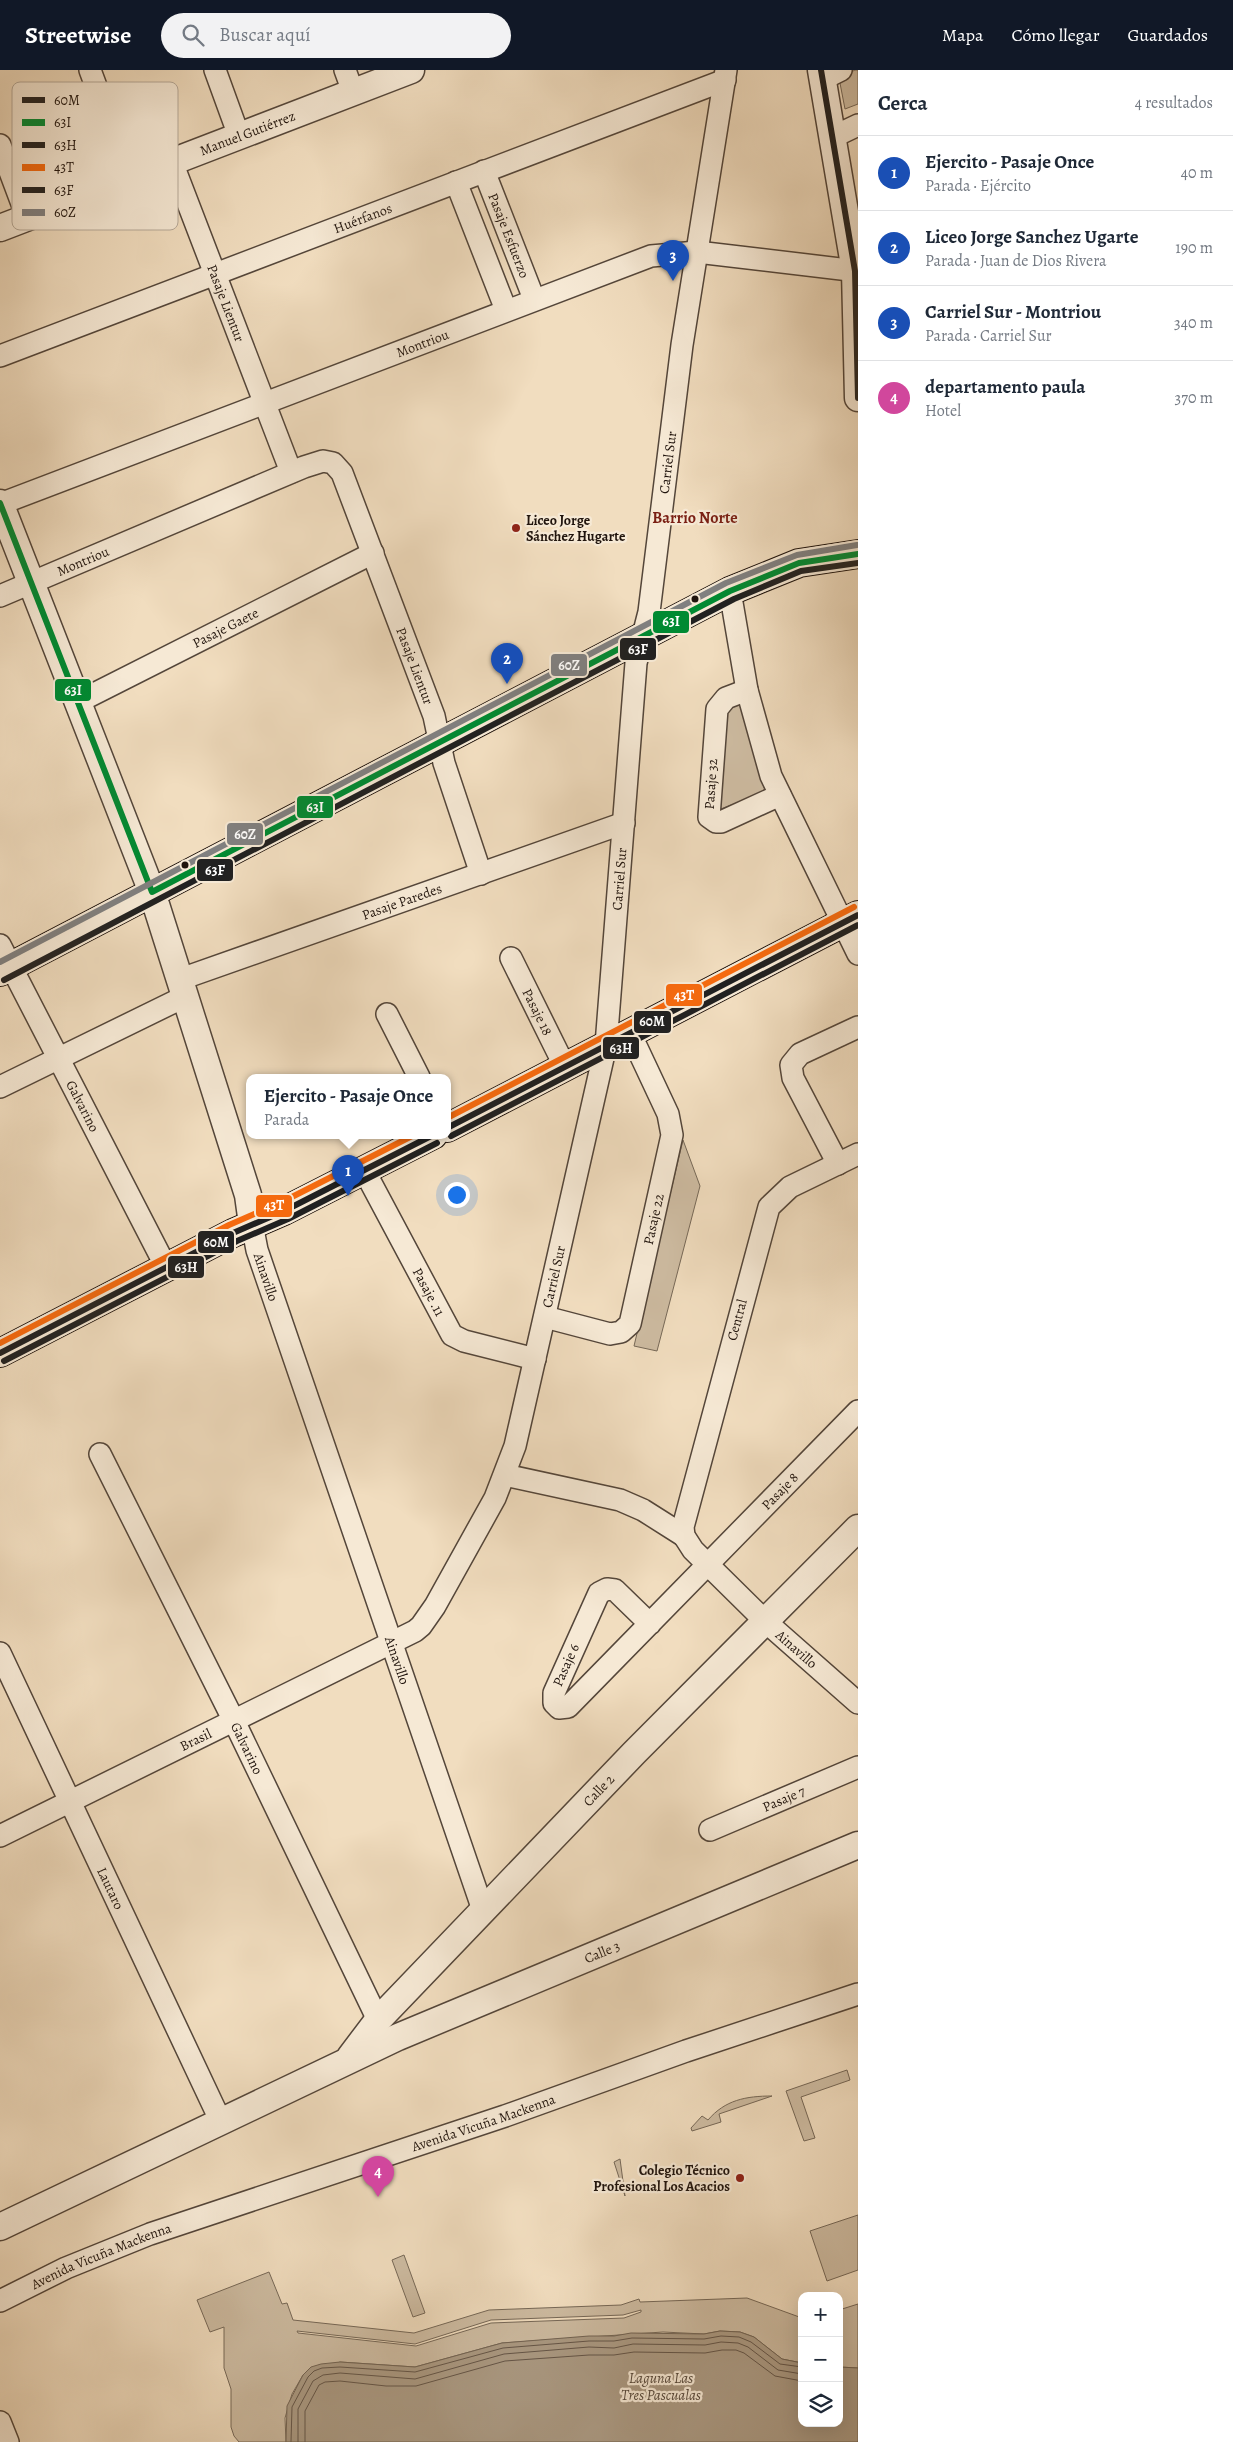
<!DOCTYPE html>
<html lang="es">
<meta charset="utf-8">
<style>
body{margin:0;font-family:Alegreya,serif;background:#f2f2f3;color:#1f2937}
.controls{position:absolute;right:15px;bottom:15px;display:grid;overflow:hidden;border-radius:10px;box-shadow:0 5px 20px #0002}
.controls button{width:45px;height:45px;display:grid;place-items:center;padding:0;border:0;border-bottom:1px solid #e0e1e3;background:#fff;color:#1f2937;font:25px sans-serif}
.you{position:absolute;left:456px;top:1124px;width:18px;height:18px;margin:-12px;border:4px solid #fff;border-radius:50%;background:#1a73e8;box-shadow:0 0 0 8px #1a73e833}
.badge{display:grid;place-items:center;width:32px;height:32px;border-radius:50%;background:#111827;color:#fff;font-size:16px;font-weight:700}
.pin{position:absolute;translate:-50% -41px;filter:drop-shadow(0 1px 2px #0008)}
.pin::after{content:'';position:absolute;top:26px;width:18px;height:15px;background:inherit;clip-path:polygon(0 0,100% 0,50% 100%)}
.popup{position:absolute;left:246px;top:1004px;width:205px;height:65px;box-sizing:border-box;display:grid;place-content:center;border-radius:10px;background:#fff;filter:drop-shadow(0 1px 4px #0005);font-size:16px;white-space:nowrap;color:#747a83}
.popup b{font-size:19px;color:#1f2937}
.popup::after{content:'';position:absolute;left:50%;top:100%;margin-left:-10px;border:10px solid transparent;border-top-color:#fff}
.list{margin:0;padding:0;list-style:none}
h2{display:flex;justify-content:space-between;align-items:center;height:65px;margin:0;padding:0 20px;font-size:21px}
h2 small{font-size:16px;font-weight:400;color:#747a83}
.list li{display:grid;grid-template-columns:32px 1fr auto;gap:15px;align-items:center;box-sizing:border-box;height:75px;padding:0 20px;border-top:1px solid #e0e1e3}
.list b{display:block;font-size:19px;white-space:nowrap}
.list p{margin:0;font-size:16px;white-space:nowrap;color:#747a83}
.list em{font-size:16px;font-style:normal;color:#747a83}
.icon{flex:none;width:28px;height:28px;fill:none;stroke:currentColor;stroke-width:2;stroke-linecap:round;stroke-linejoin:round}
.map{position:relative;flex:none;width:858px;height:2372px;overflow:hidden}
header{display:flex;align-items:center;gap:30px;box-sizing:border-box;height:70px;padding:0 25px;background:#111827;color:#fff}
header strong{font-size:24px}
nav{display:flex;gap:28px;margin-inline-start:auto;font-size:18px}
.search{width:350px;height:45px;background:#f2f2f3;display:flex;align-items:center;gap:12px;box-sizing:border-box;padding:0 18px;border-radius:28px;color:#747a83;font-size:19px}
main{display:flex}
aside{flex:1;background:#fff}
.map>svg:first-child{display:block}
.green{fill:#cdbba1;stroke:#766857;fill-rule:evenodd}
.water{fill:#aa9982;stroke:#736453}
.lines{fill:none;stroke-linecap:round;stroke-linejoin:round}
.shore{stroke:#655648;stroke-width:1}
.minor-casing{stroke:#54463a;stroke-width:24}
.tertiary-casing{stroke:#54463a;stroke-width:29}
.secondary-casing{stroke:#20140d;stroke-width:30}
.minor{stroke:#f6e9d5;stroke-width:21}
.tertiary{stroke:#f6e9d5;stroke-width:26}
.secondary{stroke:#f6e9d5;stroke-width:28}
.bus-1-casing{stroke:#f6e9d5;stroke-width:10}
.bus-2-casing{stroke:#f6e9d5;stroke-width:10}
.bus-3-casing{stroke:#f6e9d5;stroke-width:10}
.bus-4-casing{stroke:#f6e9d5;stroke-width:10}
.bus-5-casing{stroke:#f6e9d5;stroke-width:10}
.bus-6-casing{stroke:#f6e9d5;stroke-width:10}
.bus-1{stroke:#212121;stroke-width:6}
.bus-2{stroke:#008a32;stroke-width:6}
.bus-3{stroke:#212121;stroke-width:6}
.bus-4{stroke:#808080;stroke-width:6}
.bus-5{stroke:#212121;stroke-width:6}
.bus-6{stroke:#f56a0f;stroke-width:6}
.poi-dot{fill:#8f2418;stroke:#f6e9d5;stroke-width:2}
.bus-dot{fill:#20140d;stroke:#f6e9d5;stroke-width:2}
.labels{text-anchor:middle;dominant-baseline:central;stroke-width:4.5;stroke-linejoin:round;paint-order:stroke}
.street-label{font-size:14px;fill:#20140d;stroke:#f6e9d5}
.poi-label{font-size:14px;font-weight:bold;fill:#20140d;stroke:#f6e9d5;text-anchor:start}
.water-label{font-size:15px;font-style:italic;fill:#57493c;stroke:#f6e9d5}
.quarter-label{font-size:16px;font-weight:bold;fill:#7a1f14;stroke:#f6e9d5}
.key{fill:#f6e9d5;stroke:#b6a999;stroke-width:1}
.key-label{font-size:14px;fill:#20140d}
.line-badge{stroke:#f6e9d5;stroke-width:2}
.badge-label{font-size:14px;text-anchor:middle;font-weight:bold;fill:#fff}
</style>
<header>
<strong>Streetwise</strong>
<div class="search"><svg class="icon" aria-label="search" viewBox="0 0 24 24"><circle cx="10" cy="10" r="6"/><path d="M15 15l6 6"/></svg>Buscar aquí</div>
<nav><a>Mapa</a><a>Cómo llegar</a><a>Guardados</a></nav>
</header>
<main>
<div class="map">
<svg width="858" height="2372" viewBox="0 0 858 2372">
<rect width="100%" height="100%" fill="#f1ddbf"/>
<filter id="stains"><feTurbulence type="fractalNoise" baseFrequency=".004" numOctaves="4"/><feColorMatrix values="0 0 0 0 .2 0 0 0 0 .09 0 0 0 0 .02 0 0 0 .5 -.17"/></filter>
<radialGradient id="worn" r=".72"><stop offset=".6" stop-color="#630" stop-opacity="0"/><stop offset="1" stop-color="#630" stop-opacity=".3"/></radialGradient>
<!-- green -->
<g class="green">
<polygon points="855,0 858,0 858,34 845,39 839,8"/>
<polygon points="739,632 770,720 713,742 722,644"/>
<polygon points="683,1070 700,1116 657,1281 634,1276"/>
<polygon points="847,2000 850,2010 801,2027 815,2068 804,2071 786,2021"/>
<path d="M772,2026L719,2044L721,2052L692,2061L691,2058L702,2046L708,2050C725,2030 746,2026 772,2026Z"/>
<polygon points="620,2089 625,2126 614,2092"/>
<polygon points="858,2145 858,2200 827,2211 810,2161"/>
<polygon points="404,2185 425,2243 413,2247 392,2190"/>
<path d="M269,2202L282,2234L287,2233L293,2250L414,2263L489,2240L621,2235L639,2229L640,2232L747,2228L802,2248V2293L782,2289L754,2267L740,2262L720,2261L704,2264L663,2262L502,2273L415,2297L340,2292L303,2305L292,2324L285,2348L286,2372H239L234,2366L231,2357V2319L224,2298V2257L210,2262L197,2230ZM641,2240V2242L624,2248L491,2253L416,2276L298,2263L297,2261L415,2274L491,2250L623,2245Z"/>
<polygon points="858,2234 858,2298 839,2297 839,2240"/>
</g>
<!-- water -->
<polygon class="water" points="720,2261 740,2262 754,2267 782,2289 802,2293 802,2353 839,2353 839,2297 858,2298 858,2372 286,2372 287,2336 303,2305 311,2297 321,2294 340,2292 415,2297 502,2273 589,2266 614,2266 631,2263 704,2264"/>
<g class="lines">
<!-- shore -->
<g class="shore">
<polyline points="291,2372 292,2337 308,2307 314,2301 322,2298 340,2297 415,2302 503,2278 589,2271 614,2271 632,2268 704,2269 721,2266 739,2267 751,2272 780,2294 802,2297"/>
<polyline points="298,2372 298,2339 313,2311 323,2305 340,2303 415,2309 504,2284 589,2277 614,2278 633,2274 705,2275 721,2272 738,2273 748,2277 778,2300 802,2304"/>
<polyline points="305,2372 305,2341 319,2315 325,2312 340,2311 386,2316 416,2316 505,2291 589,2285 614,2285 634,2282 705,2283 722,2280 736,2280 744,2283 775,2306 802,2311"/>
</g>
<defs>
<g id="minor">
<polyline points="90,0 130,108"/>
<polyline points="215,0 239,66"/>
<polyline points="345,0 353,22"/>
<polyline points="823,9 841,0"/>
<polyline points="833,67 858,55"/>
<polyline points="0,75 27,147"/>
<path id="s1" d="M172,92L291,402"/>
<path id="s2" d="M484,101L534,229"/>
<polyline points="456,112 506,240"/>
<path id="s3" d="M0,286L725,10"/>
<path id="s4" d="M0,434L651,186L697,182L858,201"/>
<polyline points="730,521 747,620 771,706 858,884"/>
<path id="s5" d="M0,526L304,397L323,391L333,393L342,403L434,646L444,693L481,804"/>
<polyline points="747,620 726,628 717,639 709,747 716,752 721,752 780,725"/>
<path id="s6" d="M78,632L373,483"/>
<path id="s7" d="M0,875L166,1197"/>
<path id="s8" d="M511,888L565,997"/>
<path id="s9" d="M181,909L624,753"/>
<polyline points="387,944 419,1007"/>
<polyline points="0,1017 186,926"/>
<path id="s10" d="M858,1084L790,1117L769,1137L683,1457L684,1466L693,1480L766,1552L858,1633"/>
<polyline points="838,1094 793,1008 791,995 800,984 858,957"/>
<path id="s11" d="M364,1100L452,1265L464,1271L535,1289"/>
<path id="s12" d="M252,1154L257,1180L483,1840"/>
<path id="s13" d="M545,1247L610,1264L621,1262L630,1254L672,1065L668,1044L630,963"/>
<path id="s14" d="M100,1384L234,1651L378,1950"/>
<polyline points="505,1405 620,1430 643,1440 684,1466"/>
<path id="s15" d="M650,1554L615,1520L607,1519L599,1523L554,1623V1633L559,1638L568,1637L858,1341"/>
<path id="s16" d="M0,1583L221,2052"/>
<path id="s17" d="M710,1760L858,1697"/>
<path id="s18" d="M0,1766L415,1561L421,1556L435,1536L495,1428L515,1376L606,975L636,593L649,542L682,275L726,0"/>
<path id="s19" d="M0,2231L66,2198L150,2164L505,2046L686,1981L858,1924"/>
<polyline points="0,2352 8,2372"/>
</g>
<g id="tertiary">
<polyline points="821,0 855,201 858,328"/>
<path id="s20" d="M0,158L411,0"/>
<polyline points="0,433 152,822 248,1125 252,1154"/>
<path id="s21" d="M350,1987L378,1950L634,1683L858,1458"/>
<path id="s22" d="M0,2157L398,1967L858,1775"/>
</g>
<g id="secondary">
<polyline points="0,902 730,521 799,493 858,484"/>
<polyline points="447,1058 858,845"/>
<polyline points="0,1283 233,1163 284,1141 433,1065"/>
</g>
</defs>
<!-- minor casing -->
<use href="#minor" class="minor-casing"/>
<!-- tertiary casing -->
<use href="#tertiary" class="tertiary-casing"/>
<!-- secondary casing -->
<use href="#secondary" class="secondary-casing"/>
<!-- minor -->
<use href="#minor" class="minor"/>
<!-- tertiary -->
<use href="#tertiary" class="tertiary"/>
<!-- secondary -->
<use href="#secondary" class="secondary"/>
<defs>
<g id="bus-1">
<polyline points="821,0 855,201 858,328"/>
<polyline points="447,1058 858,845"/>
<polyline points="0,1283 233,1163 284,1141 433,1065"/>
</g>
<polyline id="bus-2" points="0,433 152,822 730,521 799,493 858,484"/>
<polyline id="bus-3" points="4,910 734,529 801,501 858,493"/>
<polyline id="bus-4" points="0,892 726,513 797,485 857,475"/>
<g id="bus-5">
<polyline points="451,1066 858,855"/>
<polyline points="4,1291 237,1171 288,1149 437,1073"/>
</g>
<g id="bus-6">
<polyline points="447,1048 854,837"/>
<polyline points="0,1273 229,1155 280,1133 414,1065"/>
</g>
</defs>
<!-- bus-1 casing -->
<use href="#bus-1" class="bus-1-casing"/>
<!-- bus-2 casing -->
<use href="#bus-2" class="bus-2-casing"/>
<!-- bus-3 casing -->
<use href="#bus-3" class="bus-3-casing"/>
<!-- bus-4 casing -->
<use href="#bus-4" class="bus-4-casing"/>
<!-- bus-5 casing -->
<use href="#bus-5" class="bus-5-casing"/>
<!-- bus-6 casing -->
<use href="#bus-6" class="bus-6-casing"/>
<!-- bus-1 -->
<use href="#bus-1" class="bus-1"/>
<!-- bus-2 -->
<use href="#bus-2" class="bus-2"/>
<!-- bus-3 -->
<use href="#bus-3" class="bus-3"/>
<!-- bus-4 -->
<use href="#bus-4" class="bus-4"/>
<!-- bus-5 -->
<use href="#bus-5" class="bus-5"/>
<!-- bus-6 -->
<use href="#bus-6" class="bus-6"/>
</g>
<!-- markers -->
<g class="poi-dot">
<circle cx="516" cy="458" r="5"/>
<circle cx="740" cy="2108" r="5"/>
</g>
<g class="bus-dot">
<circle cx="695" cy="529" r="4.5"/>
<circle cx="185" cy="795" r="4.5"/>
</g>
<g class="labels">
<!-- street labels -->
<g class="street-label">
<text stroke="none"><textPath href="#s20" startOffset="265">Manuel Gutiérrez</textPath></text>
<text stroke="none"><textPath href="#s3" startOffset="388">Huérfanos</textPath></text>
<text stroke="none"><textPath href="#s2" startOffset="69">Pasaje Esfuerzo</textPath></text>
<text stroke="none"><textPath href="#s1" startOffset="151">Pasaje Lientur</textPath></text>
<text stroke="none"><textPath href="#s4" startOffset="452">Montriou</textPath></text>
<text stroke="none"><textPath href="#s18" startOffset="1672">Carriel Sur</textPath></text>
<text stroke="none"><textPath href="#s5" startOffset="90">Montriou</textPath></text>
<text stroke="none"><textPath href="#s6" startOffset="165">Pasaje Gaete</textPath></text>
<text stroke="none"><textPath href="#s5" startOffset="580">Pasaje Lientur</textPath></text>
<text transform="translate(711 714) rotate(-86)">Pasaje 32</text>
<text stroke="none"><textPath href="#s18" startOffset="1252">Carriel Sur</textPath></text>
<text stroke="none"><textPath href="#s9" startOffset="234">Pasaje Paredes</textPath></text>
<text stroke="none"><textPath href="#s8" startOffset="60">Pasaje 18</textPath></text>
<text stroke="none"><textPath href="#s7" startOffset="181">Galvarino</textPath></text>
<text stroke="none"><textPath href="#s13" startOffset="198">Pasaje 22</textPath></text>
<text stroke="none"><textPath href="#s12" startOffset="55">Ainavillo</textPath></text>
<text stroke="none"><textPath href="#s18" startOffset="848">Carriel Sur</textPath></text>
<text stroke="none"><textPath href="#s11" startOffset="138">Pasaje .11</textPath></text>
<text transform="translate(737 1250) rotate(-75)">Central</text>
<text stroke="none"><textPath href="#s15" startOffset="504">Pasaje 8</textPath></text>
<text stroke="none"><textPath href="#s10" startOffset="605">Ainavillo</textPath></text>
<text stroke="none"><textPath href="#s12" startOffset="460">Ainavillo</textPath></text>
<text transform="translate(566 1595) rotate(-66)">Pasaje 6</text>
<text stroke="none"><textPath href="#s18" startOffset="218">Brasil</textPath></text>
<text stroke="none"><textPath href="#s14" startOffset="329">Galvarino</textPath></text>
<text stroke="none"><textPath href="#s21" startOffset="365">Calle 2</textPath></text>
<text stroke="none"><textPath href="#s17" startOffset="80">Pasaje 7</textPath></text>
<text stroke="none"><textPath href="#s16" startOffset="260">Lautaro</textPath></text>
<text stroke="none"><textPath href="#s22" startOffset="662">Calle 3</textPath></text>
<text stroke="none"><textPath href="#s19" startOffset="516">Avenida Vicuña Mackenna</textPath></text>
<text stroke="none"><textPath href="#s19" startOffset="111">Avenida Vicuña Mackenna</textPath></text>
</g>
<!-- poi labels -->
<g class="poi-label">
<text x="526" y="450">Liceo Jorge<tspan x="526" dy="16">Sánchez Hugarte</tspan></text>
<text x="730" y="2100" text-anchor="end">Colegio Técnico<tspan x="730" dy="16">Profesional Los Acacios</tspan></text>
</g>
<!-- water labels -->
<g class="water-label">
<text x="661" y="2308">Laguna Las<tspan x="661" dy="17">Tres Pascualas</tspan></text>
</g>
<!-- quarter labels -->
<g class="quarter-label">
<text x="695" y="448">Barrio Norte</text>
</g>
</g>
<!-- legend -->
<rect x="12" y="12" width="166" height="148" rx="8" class="key"/>
<rect x="22" y="27" width="23" height="6" fill="#212121"/>
<rect x="22" y="49" width="23" height="7" fill="#008a32"/>
<rect x="22" y="72" width="23" height="6" fill="#212121"/>
<rect x="22" y="94" width="23" height="7" fill="#f56a0f"/>
<rect x="22" y="117" width="23" height="6" fill="#212121"/>
<rect x="22" y="139" width="23" height="7" fill="#808080"/>
<g class="key-label">
<text x="54" y="35">60M</text>
<text x="54" y="57">63I</text>
<text x="54" y="80">63H</text>
<text x="54" y="102">43T</text>
<text x="54" y="125">63F</text>
<text x="54" y="147">60Z</text>
</g>
<g class="line-badge">
<rect x="652" y="540" width="38" height="24" rx="5" fill="#008a32"/>
<rect x="619" y="567" width="38" height="24" rx="5" fill="#212121"/>
<rect x="550" y="583" width="38" height="24" rx="5" fill="#808080"/>
<rect x="54" y="608" width="38" height="24" rx="5" fill="#008a32"/>
<rect x="296" y="725" width="38" height="24" rx="5" fill="#008a32"/>
<rect x="226" y="752" width="38" height="24" rx="5" fill="#808080"/>
<rect x="196" y="788" width="38" height="24" rx="5" fill="#212121"/>
<rect x="665" y="913" width="38" height="24" rx="5" fill="#f56a0f"/>
<rect x="633" y="940" width="39" height="24" rx="5" fill="#212121"/>
<rect x="602" y="966" width="38" height="24" rx="5" fill="#212121"/>
<rect x="255" y="1124" width="38" height="24" rx="5" fill="#f56a0f"/>
<rect x="197" y="1160" width="38" height="24" rx="5" fill="#212121"/>
<rect x="167" y="1185" width="38" height="24" rx="5" fill="#212121"/>
</g>
<g class="badge-label">
<text x="671" y="556">63I</text>
<text x="638" y="584">63F</text>
<text x="569" y="600">60Z</text>
<text x="73" y="625">63I</text>
<text x="315" y="742">63I</text>
<text x="245" y="769">60Z</text>
<text x="215" y="805">63F</text>
<text x="684" y="930">43T</text>
<text x="652" y="956">60M</text>
<text x="621" y="983">63H</text>
<text x="274" y="1140">43T</text>
<text x="216" y="1177">60M</text>
<text x="186" y="1202">63H</text>
</g>
<rect width="100%" height="100%" filter="url(#stains)"/>
<rect width="100%" height="100%" fill="url(#worn)"/>
</svg>
<div class="controls">
<button>+</button>
<button>−</button>
<button><svg class="icon" aria-label="layers" viewBox="0 0 24 24"><path d="M12 4l9 5-9 5-9-5zM3 14l9 5 9-5"/></svg></button>
</div>
<div class="you"></div>
<div class="pin badge" style="left:348px;top:1126px;background:#1a4fb4">1</div>
<div class="popup"><b>Ejercito - Pasaje Once</b>Parada</div>
<div class="pin badge" style="left:507px;top:614px;background:#1a4fb4">2</div>
<div class="pin badge" style="left:673px;top:211px;background:#1a4fb4">3</div>
<div class="pin badge" style="left:378px;top:2127px;background:#d1479c">4</div>
</div>
<aside>
<h2>Cerca<small>4 resultados</small></h2>
<ul class="list">
<li><span class="badge" style="background:#1a4fb4">1</span><div><b>Ejercito - Pasaje Once</b><p>Parada · Ejército</p></div><em>40 m</em></li>
<li><span class="badge" style="background:#1a4fb4">2</span><div><b>Liceo Jorge Sanchez Ugarte</b><p>Parada · Juan de Dios Rivera</p></div><em>190 m</em></li>
<li><span class="badge" style="background:#1a4fb4">3</span><div><b>Carriel Sur - Montriou</b><p>Parada · Carriel Sur</p></div><em>340 m</em></li>
<li><span class="badge" style="background:#d1479c">4</span><div><b>departamento paula</b><p>Hotel</p></div><em>370 m</em></li>
</ul>
</aside>
</main>
